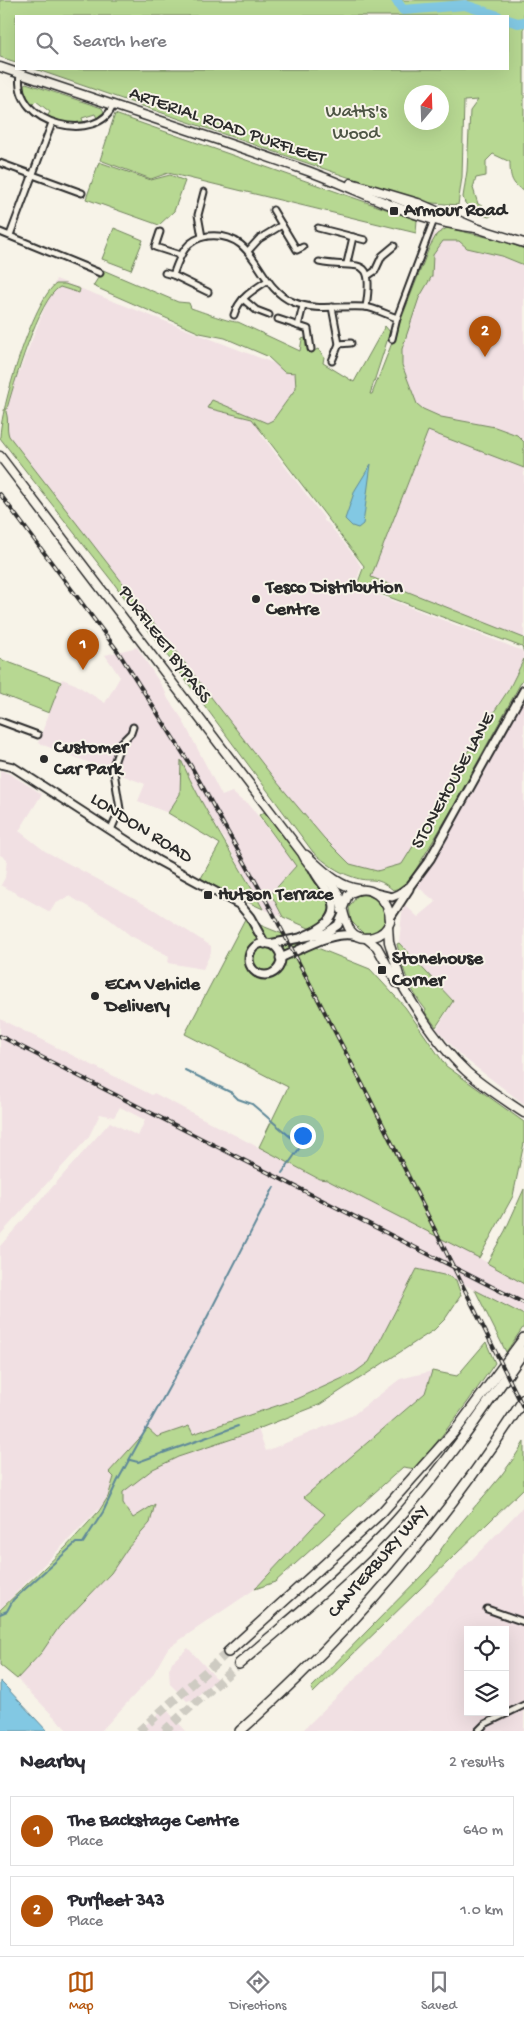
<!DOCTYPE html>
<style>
body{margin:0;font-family:"Gochi Hand",sans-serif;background:#f2f2f3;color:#2b2b33}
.controls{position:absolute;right:15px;bottom:15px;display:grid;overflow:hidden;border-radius:0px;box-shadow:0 5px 20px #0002}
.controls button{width:45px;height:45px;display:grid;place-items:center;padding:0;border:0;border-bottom:1px solid #e1e1e2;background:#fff;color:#2b2b33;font:25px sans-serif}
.compass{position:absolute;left:404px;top:85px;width:45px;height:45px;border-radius:50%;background:#fff;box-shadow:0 5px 20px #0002;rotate:19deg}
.you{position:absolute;left:302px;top:1135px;width:18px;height:18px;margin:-12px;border:4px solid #fff;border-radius:50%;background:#1a73e8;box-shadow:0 0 0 8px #1a73e833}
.badge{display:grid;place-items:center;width:32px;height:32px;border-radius:50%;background:#b45309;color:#fff;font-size:16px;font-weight:700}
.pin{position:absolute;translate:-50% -41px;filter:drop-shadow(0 1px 2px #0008)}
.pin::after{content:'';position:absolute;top:26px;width:18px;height:15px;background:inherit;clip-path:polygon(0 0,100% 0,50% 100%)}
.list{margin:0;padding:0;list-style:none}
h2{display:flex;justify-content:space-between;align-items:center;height:65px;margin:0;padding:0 20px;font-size:21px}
h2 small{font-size:16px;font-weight:400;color:#7c7c81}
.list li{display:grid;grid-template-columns:32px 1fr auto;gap:15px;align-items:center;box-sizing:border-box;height:70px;margin:0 10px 10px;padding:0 10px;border:1px solid #e1e1e2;border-radius:0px}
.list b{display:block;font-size:19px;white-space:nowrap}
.list p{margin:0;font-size:16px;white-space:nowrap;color:#7c7c81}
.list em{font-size:16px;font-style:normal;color:#7c7c81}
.icon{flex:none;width:28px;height:28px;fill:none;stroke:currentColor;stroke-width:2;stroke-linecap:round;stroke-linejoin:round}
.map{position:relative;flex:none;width:524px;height:1731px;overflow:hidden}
.search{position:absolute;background:#fff;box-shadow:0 5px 20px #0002;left:15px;right:15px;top:15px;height:55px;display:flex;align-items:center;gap:12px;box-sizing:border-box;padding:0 18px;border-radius:0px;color:#7c7c81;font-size:19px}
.sheet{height:225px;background:#fff}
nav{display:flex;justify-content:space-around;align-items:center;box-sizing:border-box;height:70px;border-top:1px solid #e1e1e2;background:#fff;font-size:14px;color:#7c7c81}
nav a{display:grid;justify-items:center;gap:2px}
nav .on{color:#b45309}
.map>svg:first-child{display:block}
.built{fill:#f1e0e3;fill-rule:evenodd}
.green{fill:#b7d892;stroke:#71825e;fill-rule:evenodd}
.water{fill:#82c8e3;stroke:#5f8999}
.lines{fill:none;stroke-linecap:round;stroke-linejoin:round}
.stream{stroke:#5f8999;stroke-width:2}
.river{stroke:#82c8e3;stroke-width:10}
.highway-tunnel{stroke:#cecbc2;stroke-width:9;stroke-dasharray:9 4.5;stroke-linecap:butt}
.street-casing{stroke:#2b2b2b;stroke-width:9}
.secondary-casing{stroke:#2b2b2b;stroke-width:11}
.primary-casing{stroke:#2b2b2b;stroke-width:11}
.highway-casing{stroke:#2b2b2b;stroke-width:12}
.street{stroke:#f7f3e8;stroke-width:5}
.secondary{stroke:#f7f3e8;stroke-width:7}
.primary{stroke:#f7f3e8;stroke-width:8}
.highway{stroke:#f7f3e8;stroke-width:9}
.rail-casing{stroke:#2b2b2b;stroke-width:4}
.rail{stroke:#f7f3e8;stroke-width:2;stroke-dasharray:5.5;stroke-linecap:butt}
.poi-dot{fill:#2b2b2b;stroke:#f7f3e8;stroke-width:2}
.labels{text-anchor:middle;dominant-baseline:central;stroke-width:4;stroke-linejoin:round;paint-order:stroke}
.park-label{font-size:19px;fill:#4e5645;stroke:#f7f3e8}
.street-label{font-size:19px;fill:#2b2b2b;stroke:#f7f3e8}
.poi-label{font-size:19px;font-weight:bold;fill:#2b2b2b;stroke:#f7f3e8;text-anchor:start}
</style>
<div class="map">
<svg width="524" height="1731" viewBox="0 0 524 1731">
<rect width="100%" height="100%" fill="#f7f3e8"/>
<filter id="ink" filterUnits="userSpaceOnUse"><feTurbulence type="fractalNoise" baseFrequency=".02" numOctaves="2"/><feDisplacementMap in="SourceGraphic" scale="10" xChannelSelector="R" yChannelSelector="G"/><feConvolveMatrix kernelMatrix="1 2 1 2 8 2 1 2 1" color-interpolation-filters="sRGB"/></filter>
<g filter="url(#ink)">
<!-- built -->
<g class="built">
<polygon points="439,230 448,230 524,247 524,644 365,583 381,402 433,235"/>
<polygon points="56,279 299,373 300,386 276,421 260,433 324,518 324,521 328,523 356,558 361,567 355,586 523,651 524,658 514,678 430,825 395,876 335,862 2,435 3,418 8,400"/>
<polygon points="137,647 165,691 168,699 181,717 222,796 232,792 241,800 248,803 296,866 271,894 283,917 263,909 225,840 200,802 181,761 180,794 168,813 138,801 145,784 38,743 62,679 75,684 105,703 120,677 105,655"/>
<polygon points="524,699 524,1104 460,1055 437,1029 453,1001 399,943 402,913 405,905 418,917 436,902 417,886 440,851"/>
<polygon points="0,770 10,774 42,794 19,831 45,851 153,909 211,946 211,952 203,969 168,963 169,956 131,936 108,918 69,896 55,904 50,912 1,885 5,878 7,859 0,855"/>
<polygon points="0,1019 152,1095 154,1093 319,1179 327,1180 462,1248 524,1284 524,1315 448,1276 417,1270 369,1362 354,1373 297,1399 193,1434 189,1426 157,1437 148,1429 109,1472 114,1476 108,1497 102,1506 0,1609 0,1246 110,1122 138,1136 145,1120 120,1107 114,1117 100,1114 88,1138 0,1235"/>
<polygon points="432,1371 425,1393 305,1497 325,1514 255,1589 168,1648 152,1676 101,1731 68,1731 17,1679 42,1652 59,1627 111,1573 127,1549 150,1523 154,1505 133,1518 123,1503 123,1492 153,1469 178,1457 258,1429 266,1451 353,1415 400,1379"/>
<path d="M524,1506V1731H302L360,1674ZM468,1630H505V1712H468Z"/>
<polygon points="188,1648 217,1679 194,1699 187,1701 170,1684 169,1670 172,1662"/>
<polygon points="165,1708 186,1731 139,1731 163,1709"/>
</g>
<!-- green -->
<g class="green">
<path d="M0,0H524V191C511,184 510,176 510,162L493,154L486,161V176L476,178L473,188L478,204L495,213L489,217L475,213L465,203L463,197L467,171L470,111L478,100L464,101L462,177L458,205L420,202L35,69H508V16H16V62L0,57ZM412,92H442V122H412Z"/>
<polygon points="26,83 102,108 104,112 97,118 95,114 82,118 84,124 68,125 46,118 50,112 36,101 32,105 23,90 23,85"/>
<polygon points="115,114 417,220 416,233 168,173 151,179 100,160"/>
<polygon points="99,162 151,180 170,175 185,181 174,211 159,225 86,199"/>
<polygon points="114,228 143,240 131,270 102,259"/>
<path d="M447,228L504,241L524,249V265L502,256L467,248L459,241H443L433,255L432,276L419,298L402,349V365L417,404L423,409L441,417L495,427L517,435L524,442V468L428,431L371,577L524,638V652L522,647L357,585L364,566L252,419L207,408L212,400L267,423L273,420L296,388L295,373L284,372L267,356L225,338L200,333L93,286L103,270L178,302L189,303L191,308C200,311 232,323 238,322L300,351L302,339L305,338L306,347L314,351L318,349L324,357L323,363L354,382L385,326L390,332L370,394H372L429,248L437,234Z"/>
<path d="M56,284H65L80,289L79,293L60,287C39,297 13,387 6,412C9,420 6,428 9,436L276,781L324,838L350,864L377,871L402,864L417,840L440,794L509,689L524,659V677L451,811L406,886L393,890C374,874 372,884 353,877C337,872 326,863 313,852L115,585L0,438C0,410 33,300 56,284Z"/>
<polygon points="0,659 61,682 49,713 0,694"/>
<path d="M181,760C204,812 236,859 263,909L200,880L220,844L168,813L180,794Z"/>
<path d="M265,812L329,896C333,912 332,917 319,928H309L283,917L271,894L296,866L259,815Z"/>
<path d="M363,894C384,898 393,915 379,932L364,934L351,921L349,907L357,896Z"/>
<polygon points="245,919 370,969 405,1007 446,1066 524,1122 524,1143 513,1196 479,1258 327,1180 319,1179 259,1147 288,1087 185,1034"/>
<path d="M399,943L453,1001L436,1027L425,1012L426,1010C409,989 403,971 397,944Z"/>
<polygon points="524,1189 524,1284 487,1263 505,1231"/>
<polygon points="417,1269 448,1276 456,1280 461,1295 445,1319 434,1330 319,1405 235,1438 178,1457 153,1469 123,1492 123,1503 133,1518 155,1504 150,1523 127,1549 111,1573 59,1627 42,1652 17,1679 0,1665 0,1610 66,1547 99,1511 108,1497 114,1477 109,1472 148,1429 157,1437 189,1426 193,1434 297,1399 354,1373 369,1362"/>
<polygon points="475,1290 524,1315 524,1326 506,1352"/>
<polygon points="486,1342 495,1363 467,1403 416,1469 403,1467 275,1582 255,1589 325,1514 304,1497 425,1393 432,1371 457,1376"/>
<path d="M524,1442V1488L313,1693L311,1688L430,1567C455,1521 498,1488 524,1442Z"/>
</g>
<!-- water -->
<g class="water">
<polygon points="371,464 363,524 358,528 352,526 345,519 355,490"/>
<polygon points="0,1681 7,1688 47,1731 0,1731"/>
</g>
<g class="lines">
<!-- stream -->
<g class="stream">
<polyline points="185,1070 232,1093 238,1099 252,1104 301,1146 282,1173"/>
<polyline points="130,1460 138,1462 238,1426"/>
<polyline points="0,1614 7,1611 13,1600 76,1543 83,1543 103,1512 118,1480 199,1333 274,1187"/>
</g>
<!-- river -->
<g class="river">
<polyline points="396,0 403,10 465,5 498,16"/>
<polyline points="508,20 518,23 524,22"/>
</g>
<!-- highway-tunnel -->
<g class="highway-tunnel">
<polyline points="139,1731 228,1652"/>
<polyline points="164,1731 239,1664"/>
</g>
<defs>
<g id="street">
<path d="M20,74C12,127 100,144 113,105"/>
<polyline points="0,163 82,193"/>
<polyline points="394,199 429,213 433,221"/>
<polyline points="273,210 297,250 303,247"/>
<polyline points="318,228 365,240"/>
<polyline points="0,232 100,273"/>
<polyline points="160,232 155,247 180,255"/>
<polyline points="10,235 52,123"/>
<polyline points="202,237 198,215 204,192"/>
<polyline points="248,251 259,239 282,225"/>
<path d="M319,262C357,270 375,252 366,307"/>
<polyline points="347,263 353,237"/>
<polyline points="165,273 173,275"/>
<polyline points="369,275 375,271 382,256 394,246"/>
<path d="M208,292L173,275C180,256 185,239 208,236C258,231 255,286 293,302C316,312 341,305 365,307C375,308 387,315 397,318"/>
<polyline points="243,299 256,310 269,315"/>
<path d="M234,315C239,298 253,290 267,281"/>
<polyline points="278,319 308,329 311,349"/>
<polyline points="298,326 303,306"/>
<polyline points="392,339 397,318 435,217"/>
<polyline points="339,344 351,343"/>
<polyline points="332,361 339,344 332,307"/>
<polyline points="0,721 38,735"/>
<polyline points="111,830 120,809 113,766 121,743 131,733 133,727"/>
<polyline points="487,1609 524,1622"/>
<polyline points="478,1731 485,1724 524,1705"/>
</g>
<g id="secondary">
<polyline points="0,764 13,767 157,860 240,905 250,917 265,944"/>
<polyline points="375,893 392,897 399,894 410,886 430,859 524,690"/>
<polyline points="390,918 409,889"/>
<path d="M302,937C319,930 344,918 330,895C325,886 317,879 313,869"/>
<circle cx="265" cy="959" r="16"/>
<polyline points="269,944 326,933 338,925 343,914"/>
<path d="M280,958C303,949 332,930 357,936"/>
</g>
<g id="primary">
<path d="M0,67C102,102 204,134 305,170C364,191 412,221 476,228"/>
<polyline points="351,183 418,203 476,228 524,243"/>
<path d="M0,456L302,853C309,870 327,876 336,890C346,905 341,945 373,937C381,935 387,930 390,922C391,900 369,880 348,895L342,910"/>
<path d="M306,855C321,868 338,887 359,889"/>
<polyline points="388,926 389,942 402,985"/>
<path d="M366,938L377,947L397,983L402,985C420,1017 440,1047 467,1072C484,1087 505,1100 524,1113"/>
</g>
<g id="highway">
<polyline points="228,1652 382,1512 459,1426 524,1338"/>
<path d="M239,1664C292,1618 349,1573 396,1521C443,1469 484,1409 524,1351"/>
<path d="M240,1731C349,1634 446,1521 524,1399"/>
</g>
</defs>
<!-- street casing -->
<use href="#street" class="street-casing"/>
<!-- secondary casing -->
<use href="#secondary" class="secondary-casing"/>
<!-- primary casing -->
<use href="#primary" class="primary-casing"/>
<!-- highway casing -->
<use href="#highway" class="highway-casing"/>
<!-- street -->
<use href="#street" class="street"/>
<!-- secondary -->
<use href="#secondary" class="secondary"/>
<!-- primary -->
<use href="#primary" class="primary"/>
<!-- highway -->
<use href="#highway" class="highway"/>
<defs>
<g id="rail">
<polyline points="0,494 117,650 191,766 273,913 370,1099 524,1409"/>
<polyline points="0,1036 524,1303"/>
</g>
</defs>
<!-- rail casing -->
<use href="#rail" class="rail-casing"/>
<!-- rail -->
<use href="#rail" class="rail"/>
</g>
</g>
<!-- markers -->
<g class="poi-dot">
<rect x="389" y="206" width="10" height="10" rx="2.5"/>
<circle cx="256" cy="599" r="5"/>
<circle cx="44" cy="759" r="5"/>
<rect x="203" y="890" width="10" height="10" rx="2.5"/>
<rect x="377" y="965" width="10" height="10" rx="2.5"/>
<circle cx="95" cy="996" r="5"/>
</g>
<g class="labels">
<!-- park labels -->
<g class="park-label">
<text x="356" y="112">Watts's<tspan x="356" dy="22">Wood</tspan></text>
</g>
<!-- street labels -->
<g class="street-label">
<text transform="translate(227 127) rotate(19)">ARTERIAL ROAD PURFLEET</text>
<text transform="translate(164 645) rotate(53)">PURFLEET BYPASS</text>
<text transform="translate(454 781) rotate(-61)">STONEHOUSE LANE</text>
<text transform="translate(141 829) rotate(32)">LONDON ROAD</text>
<text transform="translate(379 1562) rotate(-49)">CANTERBURY WAY</text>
</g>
<!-- poi labels -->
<g class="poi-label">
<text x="404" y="211">Armour Road</text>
<text x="266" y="588">Tesco Distribution<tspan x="266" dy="22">Centre</tspan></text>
<text x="54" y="748">Customer<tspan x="54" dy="22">Car Park</tspan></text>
<text x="218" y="895">Hutson Terrace</text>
<text x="392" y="959">Stonehouse<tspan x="392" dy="22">Corner</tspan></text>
<text x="105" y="985">ECM Vehicle<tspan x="105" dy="22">Delivery</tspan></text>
</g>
</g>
</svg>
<div class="controls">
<button><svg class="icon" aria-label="locate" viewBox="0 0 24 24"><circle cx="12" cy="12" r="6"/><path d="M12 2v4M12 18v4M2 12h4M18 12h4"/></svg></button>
<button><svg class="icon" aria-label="layers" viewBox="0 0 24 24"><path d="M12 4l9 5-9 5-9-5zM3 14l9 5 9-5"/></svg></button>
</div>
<svg class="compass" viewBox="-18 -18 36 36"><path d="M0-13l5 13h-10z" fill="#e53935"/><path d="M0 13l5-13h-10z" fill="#7c7c81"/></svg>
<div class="you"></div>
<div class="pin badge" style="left:83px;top:670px">1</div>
<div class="pin badge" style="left:485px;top:357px">2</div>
<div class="search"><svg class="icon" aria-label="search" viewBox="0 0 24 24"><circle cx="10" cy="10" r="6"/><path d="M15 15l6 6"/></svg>Search here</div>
</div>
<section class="sheet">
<h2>Nearby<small>2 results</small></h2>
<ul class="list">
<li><span class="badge">1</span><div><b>The Backstage Centre</b><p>Place</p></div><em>640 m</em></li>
<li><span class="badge">2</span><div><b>Purfleet 343</b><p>Place</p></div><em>1.0 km</em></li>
</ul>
</section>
<nav>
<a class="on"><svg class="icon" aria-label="map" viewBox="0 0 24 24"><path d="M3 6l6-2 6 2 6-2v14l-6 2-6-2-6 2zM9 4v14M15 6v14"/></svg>Map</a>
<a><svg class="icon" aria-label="directions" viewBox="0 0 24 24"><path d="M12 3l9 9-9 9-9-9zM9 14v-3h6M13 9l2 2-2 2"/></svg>Directions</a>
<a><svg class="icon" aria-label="saved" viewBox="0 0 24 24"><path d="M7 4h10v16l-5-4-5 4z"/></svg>Saved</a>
</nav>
